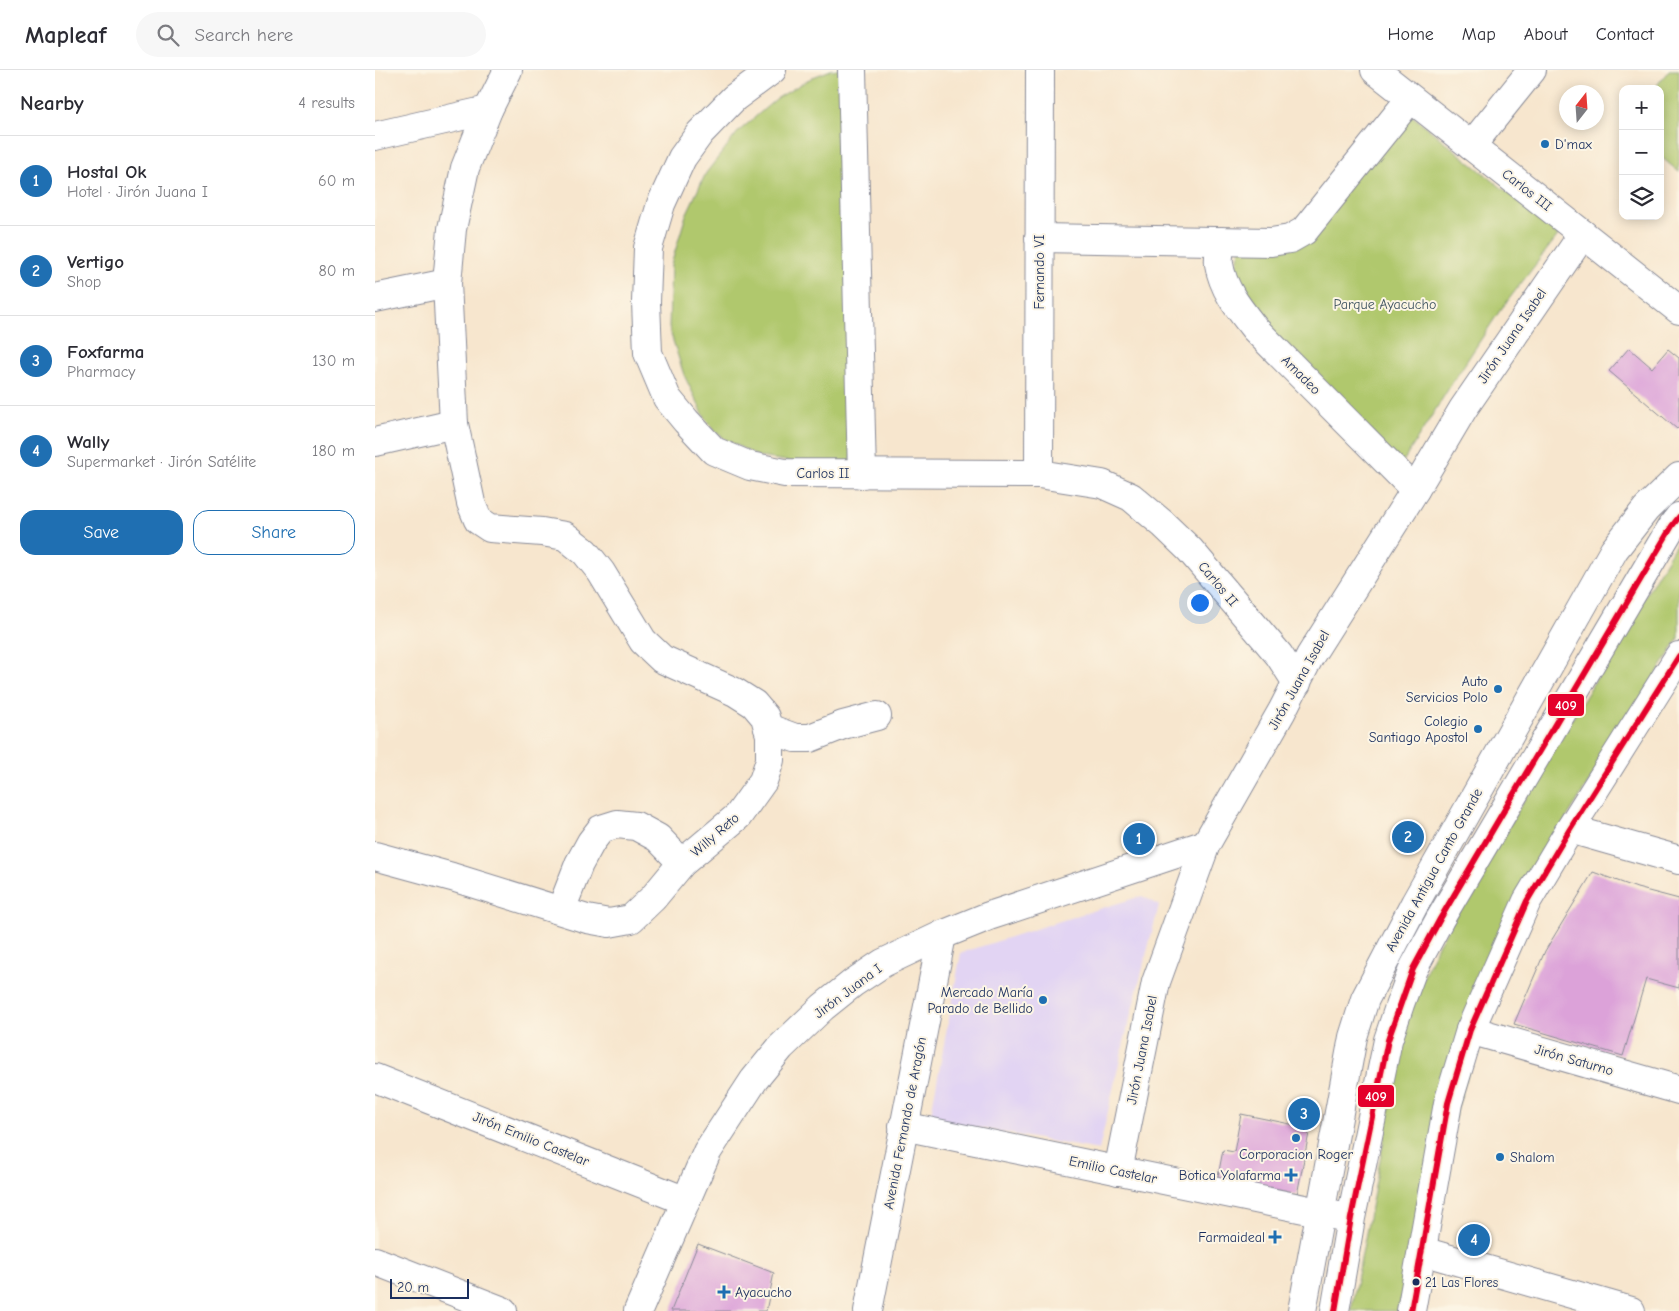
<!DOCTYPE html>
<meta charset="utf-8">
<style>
body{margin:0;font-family:"Comic Neue",sans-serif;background:#f7f7f7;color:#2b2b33}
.controls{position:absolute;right:15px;top:15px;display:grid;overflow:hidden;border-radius:10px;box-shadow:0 2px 12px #0003}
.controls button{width:45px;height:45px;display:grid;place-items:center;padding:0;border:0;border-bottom:1px solid #e1e1e2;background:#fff;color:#2b2b33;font:25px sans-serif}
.compass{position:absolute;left:1184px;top:15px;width:45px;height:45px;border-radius:50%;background:#fff;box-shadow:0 2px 12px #0003;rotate:17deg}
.scale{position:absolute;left:15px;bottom:12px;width:79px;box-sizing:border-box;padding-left:5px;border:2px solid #1b2f5e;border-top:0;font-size:14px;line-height:18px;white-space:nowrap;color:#1b2f5e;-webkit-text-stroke:4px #fcf5e5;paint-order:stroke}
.you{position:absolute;left:824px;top:532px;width:18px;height:18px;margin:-12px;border:4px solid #fff;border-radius:50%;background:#1a73e8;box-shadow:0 0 0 8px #1a73e833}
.badge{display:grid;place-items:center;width:32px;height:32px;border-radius:50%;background:#1f6fb2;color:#fff;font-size:16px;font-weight:700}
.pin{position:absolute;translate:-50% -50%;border:2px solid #fff;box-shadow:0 1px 5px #0006}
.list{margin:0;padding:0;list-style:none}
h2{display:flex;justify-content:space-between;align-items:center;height:65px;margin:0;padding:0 20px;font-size:21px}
h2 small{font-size:16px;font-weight:400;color:#7c7c81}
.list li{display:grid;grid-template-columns:32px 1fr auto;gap:15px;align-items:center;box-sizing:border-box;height:90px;padding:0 20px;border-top:1px solid #e1e1e2}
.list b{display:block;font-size:19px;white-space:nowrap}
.list p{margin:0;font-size:16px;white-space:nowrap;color:#7c7c81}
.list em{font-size:16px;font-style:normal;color:#7c7c81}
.actions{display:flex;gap:10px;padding:15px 20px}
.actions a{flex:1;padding:11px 0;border:1px solid #1f6fb2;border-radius:15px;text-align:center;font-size:18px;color:#1f6fb2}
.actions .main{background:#1f6fb2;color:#fff}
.icon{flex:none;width:28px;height:28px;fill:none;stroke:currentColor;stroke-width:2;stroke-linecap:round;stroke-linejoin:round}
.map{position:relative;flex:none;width:1304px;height:1241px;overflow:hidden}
header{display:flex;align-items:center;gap:30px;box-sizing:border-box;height:70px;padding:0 25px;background:#fff;border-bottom:1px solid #e1e1e2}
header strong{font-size:24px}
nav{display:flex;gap:28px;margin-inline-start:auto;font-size:18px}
.search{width:350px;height:45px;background:#f7f7f7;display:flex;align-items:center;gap:12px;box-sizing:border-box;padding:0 18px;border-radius:28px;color:#7c7c81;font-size:19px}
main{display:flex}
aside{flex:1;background:#fff}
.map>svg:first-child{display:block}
.built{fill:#e2d4f3}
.green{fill:#b0c86d;stroke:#667c66}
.building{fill:#dca2d9}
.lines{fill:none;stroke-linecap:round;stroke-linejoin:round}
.minor-casing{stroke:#898a96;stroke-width:30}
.major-casing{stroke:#898a96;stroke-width:30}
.minor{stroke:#fff;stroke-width:28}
.major{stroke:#fff;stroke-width:28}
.bus-1-casing{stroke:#fcf5e5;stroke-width:10}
.bus-1{stroke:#e4002b;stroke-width:6}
.poi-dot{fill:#1f6fb2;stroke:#fcf5e5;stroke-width:2}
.bus-dot{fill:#1b2f5e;stroke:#fcf5e5;stroke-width:2}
.labels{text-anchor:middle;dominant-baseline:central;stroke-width:4;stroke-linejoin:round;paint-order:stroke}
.bus-label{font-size:13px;fill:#1b2f5e;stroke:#fcf5e5;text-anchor:start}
.poi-label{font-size:14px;fill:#1b2f5e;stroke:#fcf5e5;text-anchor:end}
.street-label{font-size:14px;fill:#1b2f5e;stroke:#fcf5e5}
.park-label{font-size:14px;fill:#405562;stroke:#fcf5e5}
.line-badge{stroke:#fcf5e5;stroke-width:2}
.badge-label{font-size:14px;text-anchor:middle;font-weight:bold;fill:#fff}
</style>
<header>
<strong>Mapleaf</strong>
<div class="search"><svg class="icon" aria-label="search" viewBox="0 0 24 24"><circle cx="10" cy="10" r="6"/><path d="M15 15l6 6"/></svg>Search here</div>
<nav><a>Home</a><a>Map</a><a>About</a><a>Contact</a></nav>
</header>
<main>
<aside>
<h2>Nearby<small>4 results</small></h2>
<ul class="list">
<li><span class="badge">1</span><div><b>Hostal Ok</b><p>Hotel · Jirón Juana I</p></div><em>60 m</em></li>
<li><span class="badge">2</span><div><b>Vertigo</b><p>Shop</p></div><em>80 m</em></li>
<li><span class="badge">3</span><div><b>Foxfarma</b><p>Pharmacy</p></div><em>130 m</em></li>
<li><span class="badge">4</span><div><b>Wally</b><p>Supermarket · Jirón Satélite</p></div><em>180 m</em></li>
</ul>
<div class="actions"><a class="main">Save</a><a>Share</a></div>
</aside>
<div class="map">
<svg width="1304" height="1241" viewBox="0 0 1304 1241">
<rect width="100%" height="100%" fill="#fcf5e5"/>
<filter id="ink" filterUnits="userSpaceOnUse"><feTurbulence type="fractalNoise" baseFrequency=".02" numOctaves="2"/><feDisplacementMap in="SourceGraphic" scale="10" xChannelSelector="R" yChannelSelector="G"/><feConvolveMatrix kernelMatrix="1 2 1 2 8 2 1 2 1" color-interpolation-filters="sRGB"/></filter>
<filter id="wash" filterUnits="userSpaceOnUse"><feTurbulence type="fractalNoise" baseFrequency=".0096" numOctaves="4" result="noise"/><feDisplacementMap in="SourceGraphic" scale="20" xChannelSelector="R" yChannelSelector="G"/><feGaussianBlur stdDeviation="1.12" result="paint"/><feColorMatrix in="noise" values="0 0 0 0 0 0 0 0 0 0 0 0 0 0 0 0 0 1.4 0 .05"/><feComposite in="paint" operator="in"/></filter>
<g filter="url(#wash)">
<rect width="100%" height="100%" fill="#f7e6ce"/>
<!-- built -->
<polygon class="built" points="767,826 784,835 749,972 724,1080 555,1049 586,883 710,843"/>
<!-- green -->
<g class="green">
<polygon points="456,0 472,0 477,390 461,398 384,387 350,369 339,361 330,348 309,305 294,258 296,195 311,145 331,103 363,62 401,29 438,7"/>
<polygon points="1294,0 1304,0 1304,102 1285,86 1285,19 1279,19"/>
<polygon points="1035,44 1184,164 1124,242 1074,318 1026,395 890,255 869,226 859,204 866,176 895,176"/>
<polygon points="1304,469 1304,568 1147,819 1023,1241 976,1241 1031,955 1042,921 1062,877"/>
</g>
<g id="blocks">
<!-- building -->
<g class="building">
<polygon points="1254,278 1277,298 1293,279 1304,288 1304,357 1302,359 1234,301"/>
<polygon points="1218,802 1262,818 1304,829 1304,918 1271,909 1248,986 1139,954 1170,881"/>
<polygon points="866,1044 935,1058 922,1125 841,1117 848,1080 859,1082"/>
<polygon points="323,1174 399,1203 391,1241 296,1241"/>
</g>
</g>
</g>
<g filter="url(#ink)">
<use href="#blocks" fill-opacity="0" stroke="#898a96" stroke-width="1"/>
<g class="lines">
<defs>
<g id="minor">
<polyline points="397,0 359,28 325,63 307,88 286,134 273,178 271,232 273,283 292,328 311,351 339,381 375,396 410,403 664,404 727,414 756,427 788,454 815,480 904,585 922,613"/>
<polyline points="477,0 487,404"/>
<polyline points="1000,0 1304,240"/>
<polyline points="0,66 113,40"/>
<polyline points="1096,76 1157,0"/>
<polyline points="664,168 896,172 915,169 929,161 1035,29"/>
<path d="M846,171C845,178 843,187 844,194C848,220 865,240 880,259L1040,420"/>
<polyline points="0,228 72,213"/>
<polyline points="0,372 79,354"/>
<polyline points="664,404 665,0"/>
<polyline points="393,658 420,668 435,668 468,655 502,646"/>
<polyline points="1195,759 1304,790"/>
<polyline points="0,786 77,807 212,849 234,853 256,849 278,828 307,793 363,746 388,711 395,690 395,665 390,647 379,634 360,622 287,589 268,571 226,502 210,482 190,466 167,462 115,458 103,450 96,433 79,354 72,213 77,159 90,98 113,40 133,0"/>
<polyline points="186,840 204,794 216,772 226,759 242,754 261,756 283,768 307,793"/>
<polyline points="1095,960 1304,1020"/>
<polyline points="0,1008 311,1131"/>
<polyline points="528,1056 963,1146"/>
<polyline points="743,1101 781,912 831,774 907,641 935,586 1040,420 1088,339 1208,164"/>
<polyline points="1047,1181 1256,1241"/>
<polyline points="0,1191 128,1241"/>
<polyline points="263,1241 332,1082 379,1010 406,977 448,937 478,913 508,893 567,865 614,846 831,774"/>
<polyline points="493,1241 567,865"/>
<polyline points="927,1241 978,967 990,929 1040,833 1239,480 1271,439 1304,407"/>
</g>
<g id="major">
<polyline points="960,1241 976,1148 1013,970 1025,934 1038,899 1065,849 1297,456 1304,447"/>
<polyline points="1036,1241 1073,1033 1095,960 1152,831 1195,759 1304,586"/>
</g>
</defs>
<!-- minor casing -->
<use href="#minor" class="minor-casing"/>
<!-- major casing -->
<use href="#major" class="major-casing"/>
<!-- minor -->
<use href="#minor" class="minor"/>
<!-- major -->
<use href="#major" class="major"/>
<defs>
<g id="bus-1">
<polyline points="960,1241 976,1148 1013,970 1038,899 1065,849 1297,456 1304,447"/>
<polyline points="1036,1241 1073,1033 1095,960 1152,831 1195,759 1304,586"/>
</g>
</defs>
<!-- bus-1 casing -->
<use href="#bus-1" class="bus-1-casing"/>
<!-- bus-1 -->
<use href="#bus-1" class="bus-1"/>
</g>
</g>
<!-- markers -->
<g class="poi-dot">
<circle cx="1170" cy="74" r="5"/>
<circle cx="1123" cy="619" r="5"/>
<circle cx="1103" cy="659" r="5"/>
<circle cx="668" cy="930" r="5"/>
<circle cx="921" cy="1068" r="5"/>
<circle cx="1125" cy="1087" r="5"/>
<path d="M913.5 1097.5h5v5h5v5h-5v5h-5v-5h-5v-5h5z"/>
<path d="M897.5 1159.5h5v5h5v5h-5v5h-5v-5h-5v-5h5z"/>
<path d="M346.5 1214.5h5v5h5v5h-5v5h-5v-5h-5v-5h5z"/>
</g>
<circle class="bus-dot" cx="1041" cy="1212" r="4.5"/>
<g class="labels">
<!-- bus labels -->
<g class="bus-label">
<text x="1050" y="1212">21 Las Flores</text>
</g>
<!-- poi labels -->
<g class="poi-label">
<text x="1180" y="74" text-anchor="start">D'max</text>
<text x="1113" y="611">Auto<tspan x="1113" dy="16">Servicios Polo</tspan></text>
<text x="1093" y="651">Colegio<tspan x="1093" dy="16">Santiago Apostol</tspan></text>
<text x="658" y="922">Mercado María<tspan x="658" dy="16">Parado de Bellido</tspan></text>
<text x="921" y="1084" text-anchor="middle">Corporacion Roger</text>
<text x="1135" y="1087" text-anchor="start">Shalom</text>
<text x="906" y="1105">Botica Yolafarma</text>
<text x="890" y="1167">Farmaideal</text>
<text x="360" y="1222" text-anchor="start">Ayacucho</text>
</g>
<!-- street labels -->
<g class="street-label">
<text transform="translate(1152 120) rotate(38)">Carlos III</text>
<text transform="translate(664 202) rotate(-90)">Fernando VI</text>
<text transform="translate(1137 266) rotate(-56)">Jirón Juana Isabel</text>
<text transform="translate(926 305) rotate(45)">Amadeo</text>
<text x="448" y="403">Carlos II</text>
<text transform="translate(843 514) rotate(50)">Carlos II</text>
<text transform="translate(924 610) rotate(-61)">Jirón Juana Isabel</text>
<text transform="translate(340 765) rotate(-41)">Willy Reto</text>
<text transform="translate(1059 800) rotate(-61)">Avenida Antigua Canto Grande</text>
<text transform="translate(473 921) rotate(-37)">Jirón Juana I</text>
<text transform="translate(767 980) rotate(-79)">Jirón Juana Isabel</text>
<text transform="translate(1199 990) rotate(16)">Jirón Saturno</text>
<text transform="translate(530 1053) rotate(-79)">Avenida Fernando de Aragón</text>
<text transform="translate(156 1069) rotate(22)">Jirón Emilio Castelar</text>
<text transform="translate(738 1100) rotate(12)">Emilio Castelar</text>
</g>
<!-- park labels -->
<g class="park-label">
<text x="1010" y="234">Parque Ayacucho</text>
</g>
</g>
<g class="line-badge">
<rect x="1172" y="623" width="38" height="24" rx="5" fill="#e4002b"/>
<rect x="982" y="1014" width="38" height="24" rx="5" fill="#e4002b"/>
</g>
<g class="badge-label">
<text x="1191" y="640">409</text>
<text x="1001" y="1031">409</text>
</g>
</svg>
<div class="controls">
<button>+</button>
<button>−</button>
<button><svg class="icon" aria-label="layers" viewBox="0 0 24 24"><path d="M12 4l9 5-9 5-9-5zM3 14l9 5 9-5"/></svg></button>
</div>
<svg class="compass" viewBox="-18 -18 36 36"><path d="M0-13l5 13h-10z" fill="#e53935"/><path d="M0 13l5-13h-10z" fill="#7c7c81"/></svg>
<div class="scale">20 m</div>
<div class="you"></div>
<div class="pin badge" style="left:764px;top:769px">1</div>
<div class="pin badge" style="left:1033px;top:767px">2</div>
<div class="pin badge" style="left:929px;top:1044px">3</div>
<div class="pin badge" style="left:1099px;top:1170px">4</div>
</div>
</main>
